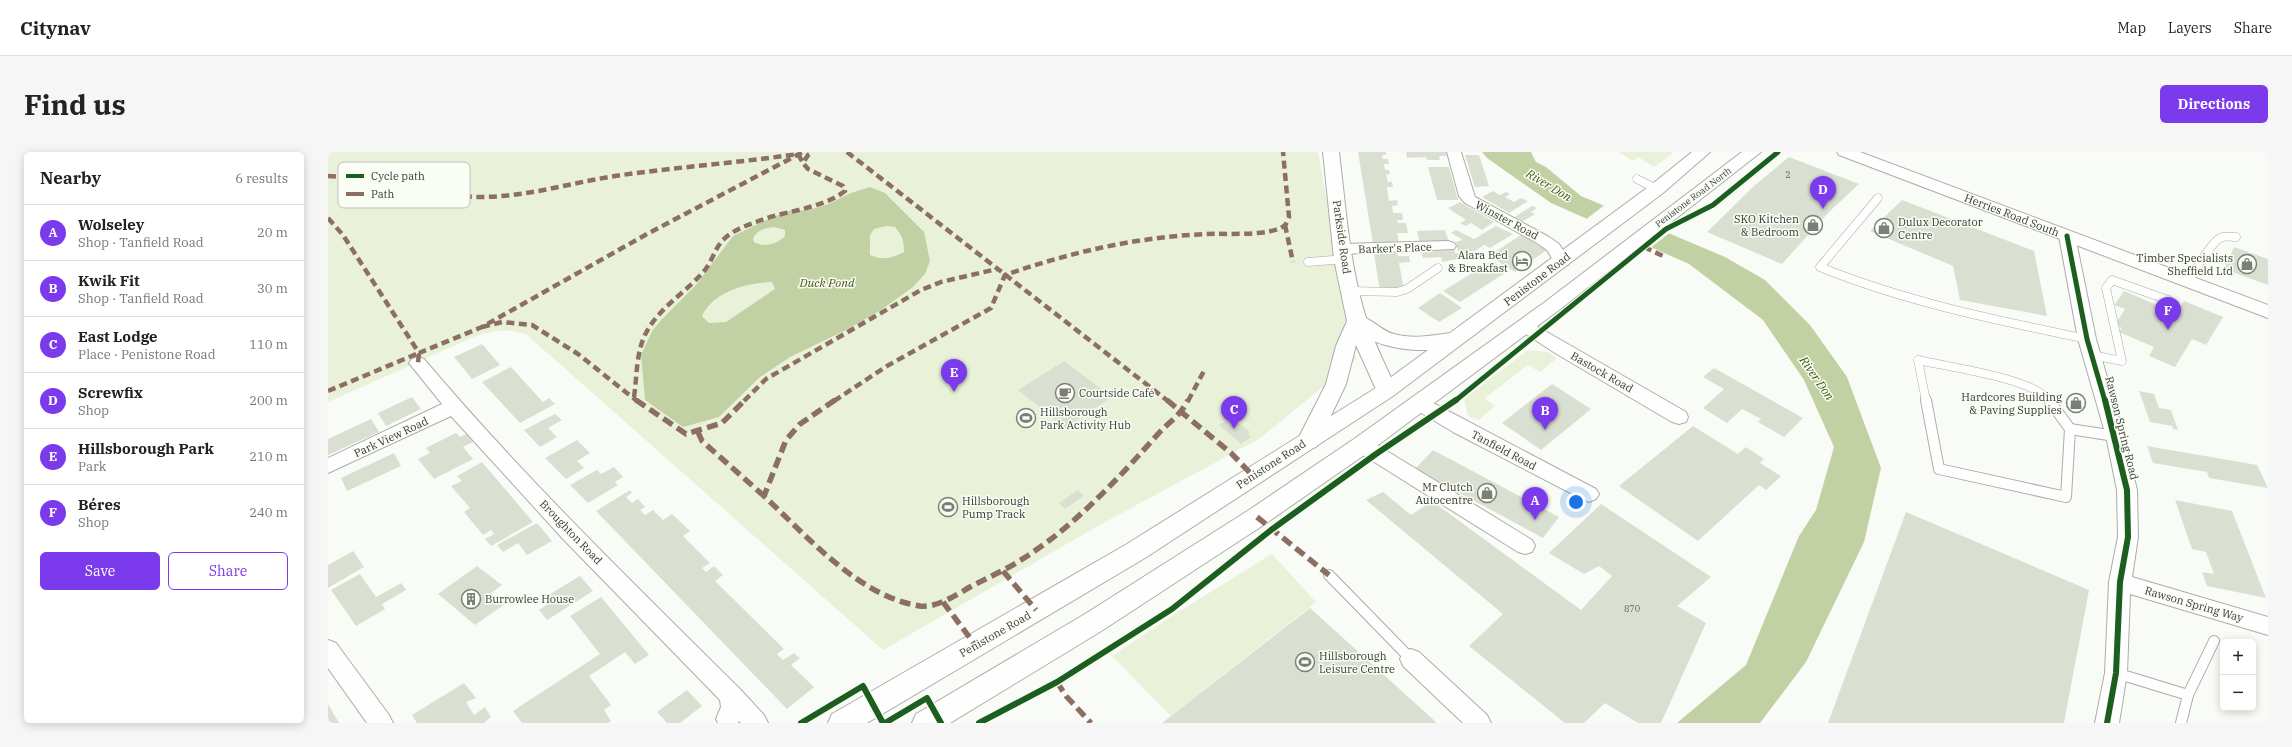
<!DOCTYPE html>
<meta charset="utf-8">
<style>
body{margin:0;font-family:"IBM Plex Serif",serif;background:#f6f6f6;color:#222}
.controls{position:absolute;right:12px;bottom:12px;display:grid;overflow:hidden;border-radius:6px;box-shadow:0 2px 10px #0003}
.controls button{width:36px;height:36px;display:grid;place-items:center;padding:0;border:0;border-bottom:1px solid #e0e0e0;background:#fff;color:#222;font:20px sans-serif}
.you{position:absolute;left:1248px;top:350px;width:14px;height:14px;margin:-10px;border:3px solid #fff;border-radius:50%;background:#1a73e8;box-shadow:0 0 0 6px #1a73e833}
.badge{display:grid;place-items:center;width:26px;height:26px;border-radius:50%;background:#7c3aed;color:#fff;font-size:13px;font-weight:700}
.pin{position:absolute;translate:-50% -33px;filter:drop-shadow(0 1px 2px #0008)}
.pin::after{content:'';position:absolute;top:21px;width:14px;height:12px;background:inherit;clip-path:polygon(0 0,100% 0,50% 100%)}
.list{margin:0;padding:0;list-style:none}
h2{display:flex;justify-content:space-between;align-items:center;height:52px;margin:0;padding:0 16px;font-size:17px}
h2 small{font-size:13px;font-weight:400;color:#767676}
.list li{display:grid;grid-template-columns:26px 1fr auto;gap:12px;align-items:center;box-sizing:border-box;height:56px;padding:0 16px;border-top:1px solid #e0e0e0}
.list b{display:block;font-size:15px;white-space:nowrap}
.list p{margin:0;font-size:13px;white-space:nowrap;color:#767676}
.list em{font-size:13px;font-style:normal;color:#767676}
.actions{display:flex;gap:8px;padding:12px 16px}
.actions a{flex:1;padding:9px 0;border:1px solid #7c3aed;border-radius:6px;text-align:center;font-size:14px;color:#7c3aed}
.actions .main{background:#7c3aed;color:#fff}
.map{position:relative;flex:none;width:1940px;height:571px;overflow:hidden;border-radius:6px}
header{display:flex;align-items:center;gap:24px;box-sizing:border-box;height:56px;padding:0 20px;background:#fff;border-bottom:1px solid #e0e0e0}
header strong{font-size:19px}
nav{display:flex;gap:22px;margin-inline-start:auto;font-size:14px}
.intro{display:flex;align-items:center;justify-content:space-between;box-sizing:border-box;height:96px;padding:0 24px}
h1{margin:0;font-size:28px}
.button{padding:10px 18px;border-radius:6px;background:#7c3aed;color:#fff;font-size:14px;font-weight:700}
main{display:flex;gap:24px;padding:0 24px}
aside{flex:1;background:#fff;border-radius:6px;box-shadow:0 2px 10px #0003}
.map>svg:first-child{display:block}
.green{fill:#e9f2d9}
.water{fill:#c2d1a3;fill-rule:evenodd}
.pier{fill:#f9fbf6}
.building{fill:#dae0d1}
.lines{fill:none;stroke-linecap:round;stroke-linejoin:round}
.lane-far1-casing{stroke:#acadaa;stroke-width:9}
.lane-casing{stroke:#acadaa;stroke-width:12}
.street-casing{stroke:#acadaa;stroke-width:2}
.primary-casing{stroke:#acadaa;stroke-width:2}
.highway-casing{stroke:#acadaa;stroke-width:2}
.lane-far1{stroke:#fefefe;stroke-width:8}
.lane{stroke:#fefefe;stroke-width:10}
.street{fill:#fefefe;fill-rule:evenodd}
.primary{fill:#fefefe;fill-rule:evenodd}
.highway{fill:#fefefe;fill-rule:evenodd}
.quiet-far1{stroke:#8d6e63;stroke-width:4.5;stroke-dasharray:8 4.5;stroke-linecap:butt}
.quiet{stroke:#8d6e63;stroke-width:5.5;stroke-dasharray:11 5.5;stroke-linecap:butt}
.cycleway-far1-casing{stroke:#fafdf4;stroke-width:7}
.cycleway-casing{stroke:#fafdf4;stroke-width:9}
.cycleway-far1{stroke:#1b5e20;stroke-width:5}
.cycleway{stroke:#1b5e20;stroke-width:6}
.labels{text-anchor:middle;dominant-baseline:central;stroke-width:3;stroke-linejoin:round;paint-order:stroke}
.number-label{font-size:9px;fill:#60645d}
.far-street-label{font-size:9px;fill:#383a36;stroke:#fafdf4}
.street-label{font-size:11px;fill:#383a36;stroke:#fafdf4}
.poi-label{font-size:11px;fill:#383a36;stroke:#fafdf4;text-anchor:start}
.water-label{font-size:12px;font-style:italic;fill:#445610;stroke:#fafdf4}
.key{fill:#fafdf4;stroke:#c0c2bb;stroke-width:1}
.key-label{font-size:11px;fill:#383a36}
</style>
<header>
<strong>Citynav</strong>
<nav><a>Map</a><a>Layers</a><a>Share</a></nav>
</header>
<div class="intro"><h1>Find us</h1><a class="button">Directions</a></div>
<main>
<aside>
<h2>Nearby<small>6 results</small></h2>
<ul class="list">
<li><span class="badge">A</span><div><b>Wolseley</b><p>Shop · Tanfield Road</p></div><em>20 m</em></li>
<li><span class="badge">B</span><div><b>Kwik Fit</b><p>Shop · Tanfield Road</p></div><em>30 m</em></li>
<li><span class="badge">C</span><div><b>East Lodge</b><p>Place · Penistone Road</p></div><em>110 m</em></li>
<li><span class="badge">D</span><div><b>Screwfix</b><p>Shop</p></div><em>200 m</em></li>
<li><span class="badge">E</span><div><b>Hillsborough Park</b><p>Park</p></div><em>210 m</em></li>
<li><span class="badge">F</span><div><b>Béres</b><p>Shop</p></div><em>240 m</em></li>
</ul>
<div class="actions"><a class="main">Save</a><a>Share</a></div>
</aside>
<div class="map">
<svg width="1940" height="571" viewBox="0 0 1940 571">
<rect width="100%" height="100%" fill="#f9fbf6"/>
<!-- green -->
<g class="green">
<path d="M0,0H990L1028,208L931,287L777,370L555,498L199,183C181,176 167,178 148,184L0,250Z"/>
<polygon points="1291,0 1346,0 1326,15 1310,5 1305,9"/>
<polygon points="1200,198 1220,200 1229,206 1212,220 1200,213 1157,246 1167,254 1151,268 1140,264 1136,247"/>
<polygon points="944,402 988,450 843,564 784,504 847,462"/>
</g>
<!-- water -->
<g class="water">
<polygon points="1154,0 1203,0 1208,10 1218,15 1253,44 1397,105 1437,128 1482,173 1519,225 1553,316 1536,390 1478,510 1432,571 1349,571 1418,513 1471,384 1488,358 1506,295 1476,228 1435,168 1361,112 1223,51 1159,6"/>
<path d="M542,35L557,41L596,80L602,109L597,122L585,135L553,158L518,178L462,205L432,225L391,265L355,275L317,248L313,203L324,179L334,167L368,133L405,84L445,65L460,59L481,58L498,53L523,41ZM558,74L567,75C574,83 576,89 576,100C564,106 555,109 542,103V83L546,77ZM446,75L457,78V84C449,92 436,96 426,90L425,87C428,78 437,76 446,75ZM444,130L447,137L398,170L381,171L374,164C386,139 419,131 444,130Z"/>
</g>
<!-- pier -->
<polygon class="pier" points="1278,52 1344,79 1321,97 1257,68"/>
<!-- building -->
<g class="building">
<polygon points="1030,0 1058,0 1058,3 1054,3 1055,7 1060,7 1061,12 1056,12 1057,18 1061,18 1062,22 1058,23 1060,30 1064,30 1065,35 1059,35 1061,49 1069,48 1070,53 1064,54 1065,61 1074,61 1075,68 1069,68 1070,71 1078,71 1080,81 1069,81 1071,91 1045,92"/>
<polygon points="1078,0 1118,0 1119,4 1111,4 1112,8 1099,8 1098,5 1079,6"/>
<polygon points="1137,3 1151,3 1161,34 1147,35"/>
<polygon points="1461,5 1531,32 1501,60 1454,112 1379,80 1426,34"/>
<polygon points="1100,15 1121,15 1130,48 1109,48"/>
<polygon points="1165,39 1172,43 1178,40 1182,42 1177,45 1186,50 1193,46 1200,49 1181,61 1154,45"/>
<polygon points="1574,48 1706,99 1719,164 1632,148 1625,114 1542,79"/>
<polygon points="1132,50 1166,70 1154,78 1143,71 1138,74 1132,71 1138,68 1120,56"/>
<polygon points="1204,54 1209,56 1203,60 1207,62 1194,70 1185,66"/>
<polygon points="1168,74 1185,82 1162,96 1156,93 1147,99 1130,99 1128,90 1135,88 1123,81 1128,78 1146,87"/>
<polygon points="1117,78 1121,90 1092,91 1089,79"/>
<polygon points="1193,83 1219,98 1187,120 1161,104"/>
<polygon points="1906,95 1940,107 1940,133 1896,117"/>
<polygon points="1126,98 1127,101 1133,101 1135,106 1114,110 1113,105 1095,106 1093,100"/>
<polygon points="1069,101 1070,104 1081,104 1082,110 1071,111 1076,138 1052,139 1046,102"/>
<polygon points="1164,109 1180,119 1132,150 1115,139"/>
<polygon points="1796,139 1848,161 1856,149 1895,165 1878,193 1864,187 1847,215 1821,204 1826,195 1791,180 1794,176 1787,173 1797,157 1786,153"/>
<polygon points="1112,141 1134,156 1111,170 1090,156"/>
<polygon points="154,192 172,213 144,227 126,205"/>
<polygon points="736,209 784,245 737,276 690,238"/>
<polygon points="183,215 215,250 221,246 227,252 192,271 154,230"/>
<polygon points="1386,216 1475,266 1456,285 1430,270 1433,267 1414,257 1399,271 1375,256 1396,237 1375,225"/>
<polygon points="1224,232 1263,257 1213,298 1174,271"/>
<polygon points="1811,239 1826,242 1831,256 1843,258 1850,278 1845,277 1844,274 1822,270"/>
<polygon points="84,245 93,257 58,274 50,261"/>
<polygon points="227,262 234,268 220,276 229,285 212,295 196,278"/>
<polygon points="43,267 51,280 0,303 0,287"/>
<polygon points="901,267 906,270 908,269 922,280 920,282 923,285 913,292 891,273"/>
<polygon points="1365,274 1410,302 1418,295 1436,307 1432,311 1453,324 1438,338 1431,333 1370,389 1291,334"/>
<polygon points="128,281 132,285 138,282 145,290 135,295 145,307 106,327 90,307 102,301 98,296"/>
<polygon points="249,288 262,301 249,309 256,316 238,327 217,306"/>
<polygon points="1819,294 1929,313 1940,336 1881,326 1879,320 1825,311"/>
<polygon points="1105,298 1231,365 1215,386 1087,317"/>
<polygon points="66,301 73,314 19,339 13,326"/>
<polygon points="154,310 205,370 163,394 157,387 166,382 163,378 155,383 136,360 142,356 123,334 134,329 129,324"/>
<polygon points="286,315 295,325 287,330 290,333 260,351 242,333 269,318 273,322"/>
<polygon points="302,338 304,341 298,345 304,351 310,347 317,355 312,358 317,363 325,358 335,368 344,362 362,379 355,384 382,411 374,416 378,420 386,414 395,423 387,429 456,497 449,502 455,508 466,501 472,506 463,513 486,535 459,557 268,359"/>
<polygon points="750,338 756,344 737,357 731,351"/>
<polygon points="1055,340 1083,363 1104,349 1253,458 1284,424 1271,414 1256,422 1221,401 1273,352 1383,425 1349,454 1378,471 1333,571 1310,571 1277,551 1256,571 1237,571 1141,494 1175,462 1038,348"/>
<polygon points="1847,348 1904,359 1938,446 1879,434 1874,420 1886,422 1878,400 1864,397"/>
<polygon points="1578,360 1761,438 1736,571 1500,571"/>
<polygon points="209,371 224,389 199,403 190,391 175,400 169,393"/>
<polygon points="25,399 36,415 0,436 0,413"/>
<polygon points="149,414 174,433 163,441 177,452 147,473 110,442"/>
<polygon points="32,422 48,445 73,431 78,438 54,452 57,457 28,474 3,438"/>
<polygon points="252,424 265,439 219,468 211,458 223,450 219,444"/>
<polygon points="273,445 321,503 307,512 297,500 261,524 283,553 276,558 283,569 280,571 194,571 185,559 272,502 242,464"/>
<polygon points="982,456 1109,571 834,571 843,564"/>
<polygon points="136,531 148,546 138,550 146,563 157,555 163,565 156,571 89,571 84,563"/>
<polygon points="359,538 374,554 352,571 339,571 329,560"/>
<polygon points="0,552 11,571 0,571"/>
</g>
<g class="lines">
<defs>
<g id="lane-far1">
<polyline points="1309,27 1329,37"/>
<path d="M1550,46L1492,115C1578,150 1668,168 1759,187"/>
<polyline points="980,110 1017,107"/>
<path d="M1861,130C1864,122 1885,89 1892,86C1897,83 1903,85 1908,85"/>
<polyline points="1022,139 1069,140 1079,137 1110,116"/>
<polyline points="1764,203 1794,209 1778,136 1784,128 1840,148"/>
<path d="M1598,249L1590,208C1620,215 1705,226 1722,249"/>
</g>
<g id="lane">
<polyline points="1598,248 1611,317 1738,345 1742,277"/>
<polyline points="1721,248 1742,277"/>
<polyline points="1742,277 1787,284"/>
<polyline points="1001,423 1083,507"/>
<polyline points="1788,521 1860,543"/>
<polyline points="1853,571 1860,543 1886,489"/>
</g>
<g id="street">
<polygon points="1119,0 1133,0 1147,45 1221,85 1231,92 1242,109 1240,113 1228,113 1219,98 1209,91 1137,51 1131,44"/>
<polygon points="1739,79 1745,81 1747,84 1768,187 1796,284 1809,338 1810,385 1804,425 1940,465 1940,483 1802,442 1799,521 1791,571 1767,571 1777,521 1781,430 1790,385 1789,338 1778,284 1750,187 1731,84 1733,81"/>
<polygon points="1120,89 1126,91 1128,94 1126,97 1014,102 1008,100 1006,97 1008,94 1014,92"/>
<polygon points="1198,168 1358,260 1360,265 1358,270 1351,272 1344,270 1227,201 1192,178 1189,174 1192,170"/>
<path d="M90,205L96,207C194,323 303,429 411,536L436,563L440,571H413L411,569L410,571H390L388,567L393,555L392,548L235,387L123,264L0,321V306L114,252L81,211L84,207Z"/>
<polygon points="1092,244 1268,337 1271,342 1268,347 1261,350 1254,347 1125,280 1085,256 1083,251 1085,246"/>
<polygon points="1034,286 1041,288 1204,388 1207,394 1204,400 1197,402 1190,400 1027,298 1024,293 1027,288"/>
<polygon points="0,488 8,491 61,563 65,571 39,571 0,516"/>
<polygon points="1083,497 1091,500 1159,563 1163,571 1135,571 1075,514 1072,507 1075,500"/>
</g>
<g id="primary">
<path d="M995,0H1011C1018,56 1021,114 1039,169C1047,193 1059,216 1069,239L1065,244L1058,246L1051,244L1028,193L1018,232L988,295L980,297L972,295L969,289L998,232L1008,194L1019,169L1006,107Z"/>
<polygon points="1509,0 1532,0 1940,153 1940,166 1511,3"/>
</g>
<g id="highway">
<path d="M1364,0H1382L1335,41L1065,244L817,406L539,571H500L504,562L799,392L1051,234L1100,198C1074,199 1034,192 1019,169L1022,164C1040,160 1050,178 1066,182C1084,187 1104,184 1122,181L1323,33Z"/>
<polygon points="1414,0 1433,0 1231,158 1042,299 937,372 775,478 622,571 584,571 588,562 757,462 921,358 1026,287 1217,150"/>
</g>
</defs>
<!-- lane-far1 casing -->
<use href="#lane-far1" class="lane-far1-casing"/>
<!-- lane casing -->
<use href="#lane" class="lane-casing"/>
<!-- street casing -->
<use href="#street" class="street-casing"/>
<!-- primary casing -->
<use href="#primary" class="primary-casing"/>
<!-- highway casing -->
<use href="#highway" class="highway-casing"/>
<!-- lane-far1 -->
<use href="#lane-far1" class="lane-far1"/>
<!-- lane -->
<use href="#lane" class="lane"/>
<!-- street -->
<use href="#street" class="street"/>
<!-- primary -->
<use href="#primary" class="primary"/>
<!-- highway -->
<use href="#highway" class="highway"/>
<!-- quiet-far1 -->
<g class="quiet-far1">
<polyline points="519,0 840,249"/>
<path d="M0,24C51,27 101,45 153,45C198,45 242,31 287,24C348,15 409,11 470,2L475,11"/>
<polyline points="0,66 15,83 91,201 154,175 319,82 475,0"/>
<polyline points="957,73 965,110"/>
<polyline points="1316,95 1337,105"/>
<polyline points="154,175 174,170 204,173 250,202 309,249"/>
<polyline points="0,239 91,201 90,211"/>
<path d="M306,245C309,225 308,204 316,185C329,156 358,141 377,118C384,109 387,97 394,89C403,79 417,74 428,70C457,58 492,58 517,39L515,34L480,17L475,11L480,3L485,0"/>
<polyline points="416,249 438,227 593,138 613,130 669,117"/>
<path d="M506,249L559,214L663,156L677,123C743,100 809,85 879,82C895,81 945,85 957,73C959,71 960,67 961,65L955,0"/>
<polyline points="860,249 877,217"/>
</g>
<!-- quiet -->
<g class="quiet">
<polyline points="308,248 358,282 394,271 417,248"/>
<path d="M507,248L472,272L458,288L436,344C479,384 531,445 592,454C609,456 628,443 642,435C657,427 673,420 688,411C743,378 787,330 830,282C841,270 853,263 860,248"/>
<polyline points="839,248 904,302 925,324"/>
<polyline points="370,280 374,289 436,344"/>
<polyline points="929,365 1001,423"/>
<polyline points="675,419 708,458"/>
<polyline points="615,450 648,494"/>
<polyline points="729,530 738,544 763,571"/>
</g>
<defs>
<g id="cycleway-far1">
<polyline points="1739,84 1759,187 1777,249"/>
<polyline points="1127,249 1338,77 1385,53 1450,0"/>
</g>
<g id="cycleway">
<polyline points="1777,248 1799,338 1800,385 1792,430 1788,521 1779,571"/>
<polyline points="473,571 535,534 555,571"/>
<polyline points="557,571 599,546 613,571"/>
<polyline points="651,571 729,530 844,457 943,378 1048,302 1128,248"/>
</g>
</defs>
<!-- cycleway-far1 casing -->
<use href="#cycleway-far1" class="cycleway-far1-casing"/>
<!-- cycleway casing -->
<use href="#cycleway" class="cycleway-casing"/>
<!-- cycleway-far1 -->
<use href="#cycleway-far1" class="cycleway-far1"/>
<!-- cycleway -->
<use href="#cycleway" class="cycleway"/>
</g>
<!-- icons -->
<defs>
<symbol id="shop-ring" viewBox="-11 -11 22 22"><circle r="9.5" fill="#fafdf4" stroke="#7c7e79" stroke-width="1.5"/><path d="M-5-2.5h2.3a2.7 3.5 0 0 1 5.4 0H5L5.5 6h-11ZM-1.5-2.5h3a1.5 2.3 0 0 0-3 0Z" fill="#7c7e79"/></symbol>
<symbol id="hotel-ring" viewBox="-11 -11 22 22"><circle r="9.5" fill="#fafdf4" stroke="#7c7e79" stroke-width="1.5"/><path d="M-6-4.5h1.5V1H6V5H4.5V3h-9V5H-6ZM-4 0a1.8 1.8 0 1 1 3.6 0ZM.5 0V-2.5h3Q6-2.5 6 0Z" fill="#7c7e79"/></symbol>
<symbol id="cafe-ring" viewBox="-11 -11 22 22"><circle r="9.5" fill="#fafdf4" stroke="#7c7e79" stroke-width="1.5"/><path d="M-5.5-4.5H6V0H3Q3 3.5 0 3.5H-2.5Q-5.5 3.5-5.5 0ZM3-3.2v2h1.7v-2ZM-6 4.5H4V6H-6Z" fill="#7c7e79"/></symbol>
<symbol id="stadium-ring" viewBox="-11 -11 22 22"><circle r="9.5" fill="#fafdf4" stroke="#7c7e79" stroke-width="1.5"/><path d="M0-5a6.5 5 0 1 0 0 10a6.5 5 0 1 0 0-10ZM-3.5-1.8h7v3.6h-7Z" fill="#7c7e79"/></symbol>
<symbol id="building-ring" viewBox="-11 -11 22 22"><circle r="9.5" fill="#fafdf4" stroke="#7c7e79" stroke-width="1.5"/><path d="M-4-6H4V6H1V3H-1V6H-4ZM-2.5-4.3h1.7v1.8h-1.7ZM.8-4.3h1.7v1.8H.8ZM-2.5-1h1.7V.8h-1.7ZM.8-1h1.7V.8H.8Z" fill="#7c7e79"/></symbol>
</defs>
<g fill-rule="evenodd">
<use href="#shop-ring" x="1474" y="62" width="22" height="22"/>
<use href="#shop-ring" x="1545" y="65" width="22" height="22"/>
<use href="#hotel-ring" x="1183" y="98" width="22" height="22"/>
<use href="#shop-ring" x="1908" y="101" width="22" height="22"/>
<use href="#cafe-ring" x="726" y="230" width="22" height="22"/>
<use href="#shop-ring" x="1737" y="240" width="22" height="22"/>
<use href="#stadium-ring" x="687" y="255" width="22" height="22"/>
<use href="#shop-ring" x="1148" y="330" width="22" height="22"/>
<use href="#stadium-ring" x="609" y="344" width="22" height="22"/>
<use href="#building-ring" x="132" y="436" width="22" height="22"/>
<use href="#stadium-ring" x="966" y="499" width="22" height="22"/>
</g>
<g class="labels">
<!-- number labels -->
<g class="number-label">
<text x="1460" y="22">2</text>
<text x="1304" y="456">870</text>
</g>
<!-- far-street labels -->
<g class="far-street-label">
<text transform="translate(1365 45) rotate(-37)">Penistone Road North</text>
</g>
<!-- street labels -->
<g class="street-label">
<text transform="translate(1684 63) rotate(21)">Herries Road South</text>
<text transform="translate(1179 68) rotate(28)">Winster Road</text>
<text transform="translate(1014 85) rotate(82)">Parkside Road</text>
<text transform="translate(1067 96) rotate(-2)">Barker's Place</text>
<text transform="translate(1209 127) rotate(-37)">Penistone Road</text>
<text transform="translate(1274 220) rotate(30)">Bastock Road</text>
<text transform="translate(1794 276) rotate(76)">Rawson Spring Road</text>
<text transform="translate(63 285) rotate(-25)">Park View Road</text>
<text transform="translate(1176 298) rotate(28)">Tanfield Road</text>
<text transform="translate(943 312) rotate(-33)">Penistone Road</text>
<text transform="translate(243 380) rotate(46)">Broughton Road</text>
<text transform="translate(1866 452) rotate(16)">Rawson Spring Way</text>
<text transform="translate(667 482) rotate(-30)">Penistone Road</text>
</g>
<!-- poi labels -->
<g class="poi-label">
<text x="1471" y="67" text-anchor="end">SKO Kitchen<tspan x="1471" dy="13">&amp; Bedroom</tspan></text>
<text x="1570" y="70">Dulux Decorator<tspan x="1570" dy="13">Centre</tspan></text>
<text x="1180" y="103" text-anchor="end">Alara Bed<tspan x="1180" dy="13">&amp; Breakfast</tspan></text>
<text x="1905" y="106" text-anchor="end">Timber Specialists<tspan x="1905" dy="13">Sheffield Ltd</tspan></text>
<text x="751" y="241">Courtside Café</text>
<text x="1734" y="245" text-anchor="end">Hardcores Building<tspan x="1734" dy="13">&amp; Paving Supplies</tspan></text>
<text x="712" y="260">Hillsborough<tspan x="712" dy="13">Park Activity Hub</tspan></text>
<text x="1145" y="335" text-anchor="end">Mr Clutch<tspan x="1145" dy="13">Autocentre</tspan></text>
<text x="634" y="349">Hillsborough<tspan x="634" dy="13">Pump Track</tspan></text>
<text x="157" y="447">Burrowlee House</text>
<text x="991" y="504">Hillsborough<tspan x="991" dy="13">Leisure Centre</tspan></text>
</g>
<!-- water labels -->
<g class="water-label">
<text transform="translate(1221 33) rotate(31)">River Don</text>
<text x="499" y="130">Duck Pond</text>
<text transform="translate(1489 226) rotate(55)">River Don</text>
</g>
</g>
<!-- legend -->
<rect x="10" y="10" width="132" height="46" rx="6" class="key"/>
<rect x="18" y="22" width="18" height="4" fill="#1b5e20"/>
<rect x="18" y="40" width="18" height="4" fill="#8d6e63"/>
<g class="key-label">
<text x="43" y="28">Cycle path</text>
<text x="43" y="46">Path</text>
</g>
</svg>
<div class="controls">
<button>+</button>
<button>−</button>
</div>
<div class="you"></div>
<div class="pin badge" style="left:1207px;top:368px">A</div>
<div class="pin badge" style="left:1217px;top:278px">B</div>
<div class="pin badge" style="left:906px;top:277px">C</div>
<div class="pin badge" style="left:1495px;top:57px">D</div>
<div class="pin badge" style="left:626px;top:240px">E</div>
<div class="pin badge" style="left:1840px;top:178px">F</div>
</div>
</main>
